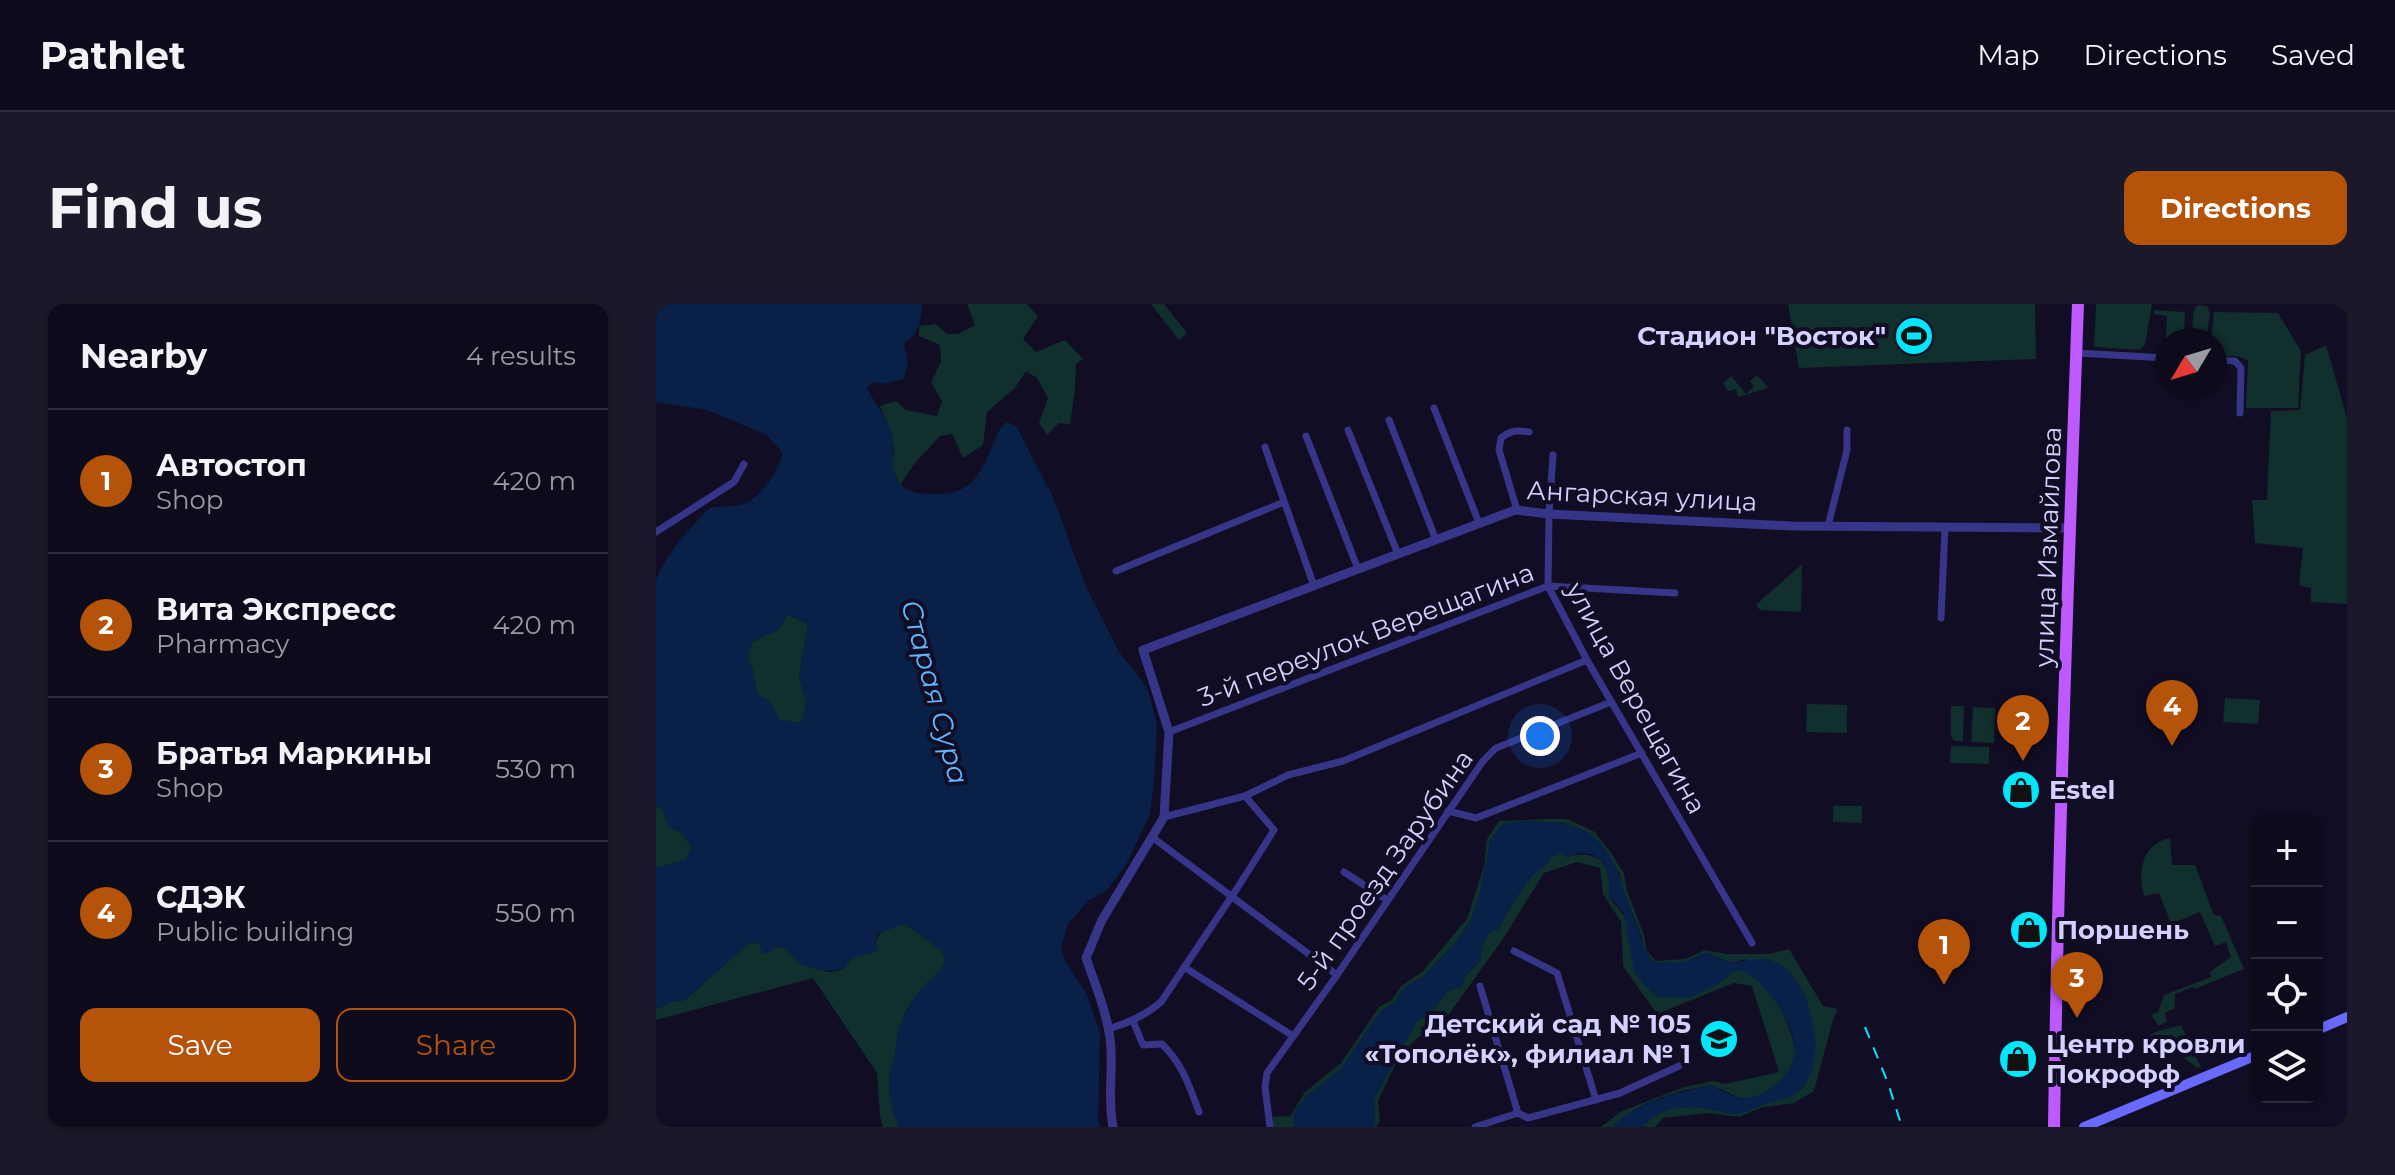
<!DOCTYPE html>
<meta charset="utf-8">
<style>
body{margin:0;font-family:Montserrat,sans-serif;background:#1b1829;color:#f1f3f6}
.controls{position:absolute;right:24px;bottom:24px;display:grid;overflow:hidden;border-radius:16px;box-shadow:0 2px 6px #0004}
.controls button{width:72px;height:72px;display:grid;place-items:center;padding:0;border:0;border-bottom:2px solid #2d2b3b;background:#0d0a1c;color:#f1f3f6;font:40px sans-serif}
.compass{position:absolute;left:1499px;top:24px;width:72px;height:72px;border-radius:50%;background:#0d0a1c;box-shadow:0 2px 6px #0004;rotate:232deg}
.you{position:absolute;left:884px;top:432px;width:28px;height:28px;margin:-20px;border:6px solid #fff;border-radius:50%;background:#1a73e8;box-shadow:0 0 0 12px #1a73e833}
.badge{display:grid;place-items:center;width:52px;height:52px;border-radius:50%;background:#b45309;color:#fff;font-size:26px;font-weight:700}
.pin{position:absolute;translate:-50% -66px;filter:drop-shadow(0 2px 4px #0008)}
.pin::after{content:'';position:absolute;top:42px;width:28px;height:24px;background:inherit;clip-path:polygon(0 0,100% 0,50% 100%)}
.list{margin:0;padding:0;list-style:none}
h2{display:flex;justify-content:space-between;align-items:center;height:104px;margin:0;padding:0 32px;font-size:34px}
h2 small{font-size:26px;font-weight:400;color:#9a9aa3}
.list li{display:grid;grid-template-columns:52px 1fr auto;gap:24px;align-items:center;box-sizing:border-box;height:144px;padding:0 32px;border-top:2px solid #2d2b3b}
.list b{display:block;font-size:30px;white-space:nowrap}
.list p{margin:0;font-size:26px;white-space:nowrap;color:#9a9aa3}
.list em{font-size:26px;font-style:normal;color:#9a9aa3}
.actions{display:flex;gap:16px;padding:24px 32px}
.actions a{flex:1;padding:18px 0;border:2px solid #b45309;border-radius:16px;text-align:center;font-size:28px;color:#b45309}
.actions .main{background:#b45309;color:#fff}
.icon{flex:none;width:44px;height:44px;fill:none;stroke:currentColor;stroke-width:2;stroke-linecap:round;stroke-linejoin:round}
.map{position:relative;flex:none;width:1691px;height:823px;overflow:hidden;border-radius:16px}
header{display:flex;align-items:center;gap:48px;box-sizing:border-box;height:112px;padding:0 40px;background:#0d0a1c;border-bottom:2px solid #2d2b3b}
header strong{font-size:38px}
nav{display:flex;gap:44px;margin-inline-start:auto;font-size:28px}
.intro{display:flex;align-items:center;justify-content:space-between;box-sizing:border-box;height:192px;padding:0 48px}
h1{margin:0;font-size:56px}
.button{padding:20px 36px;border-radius:16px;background:#b45309;color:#fff;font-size:28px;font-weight:700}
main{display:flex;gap:48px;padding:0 48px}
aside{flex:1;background:#0d0a1c;border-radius:16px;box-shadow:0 2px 6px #0004}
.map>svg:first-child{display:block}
.green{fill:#102f2d}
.water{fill:#092148;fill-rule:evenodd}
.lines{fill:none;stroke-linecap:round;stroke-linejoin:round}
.minor{stroke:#373587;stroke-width:7}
.tertiary{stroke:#373587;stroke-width:9}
.secondary{stroke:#6968ff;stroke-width:10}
.primary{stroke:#be58ff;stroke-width:12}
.rail{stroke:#00e7fc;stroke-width:2;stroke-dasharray:12 10;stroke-linecap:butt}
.labels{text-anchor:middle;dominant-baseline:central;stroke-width:8;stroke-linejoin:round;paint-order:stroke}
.poi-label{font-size:26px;font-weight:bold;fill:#d5d1ff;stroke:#110d25;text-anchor:start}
.street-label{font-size:26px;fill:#d5d1ff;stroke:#110d25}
.water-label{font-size:28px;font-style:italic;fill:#5fb7ff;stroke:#110d25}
</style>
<header>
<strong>Pathlet</strong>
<nav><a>Map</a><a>Directions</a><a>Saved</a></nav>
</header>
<div class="intro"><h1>Find us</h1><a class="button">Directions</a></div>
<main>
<aside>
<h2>Nearby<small>4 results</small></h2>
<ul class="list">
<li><span class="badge">1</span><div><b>Автостоп</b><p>Shop</p></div><em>420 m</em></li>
<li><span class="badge">2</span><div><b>Вита Экспресс</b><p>Pharmacy</p></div><em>420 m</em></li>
<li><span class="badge">3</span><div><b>Братья Маркины</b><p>Shop</p></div><em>530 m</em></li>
<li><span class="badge">4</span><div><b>СДЭК</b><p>Public building</p></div><em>550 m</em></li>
</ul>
<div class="actions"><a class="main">Save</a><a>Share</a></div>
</aside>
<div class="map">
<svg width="1691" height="823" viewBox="0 0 1691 823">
<rect width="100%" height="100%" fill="#110d25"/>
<!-- green -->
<g class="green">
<polygon points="311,0 371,0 382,12 367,35 380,48 409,36 427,55 420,60 419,86 414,120 403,119 391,131 383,119 392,94 381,74 370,67 359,84 331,108 327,141 307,154 296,130 284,132 259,159 244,181 236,163 238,144 235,127 224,102 240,97 250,106 281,112 286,97 275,78 285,58 284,41 263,32 263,22 280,20 291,30 302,30 319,21"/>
<polygon points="495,0 508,0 531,29 523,36"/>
<polygon points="1132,0 1379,0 1380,55 1143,64"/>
<polygon points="1440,0 1496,0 1489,41 1483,46 1438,43"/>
<polygon points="1541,1 1551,2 1554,10 1550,36 1536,36 1537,9"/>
<polygon points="1498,6 1529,8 1528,36 1511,36 1511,47 1509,47 1511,12 1498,10"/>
<polygon points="1558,8 1622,9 1645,47 1642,104 1590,104 1592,56 1581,52 1559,52 1559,36 1555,36"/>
<polygon points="1670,41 1691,114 1691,300 1655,298 1655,284 1643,281 1647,244 1599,239 1596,196 1611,196 1615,107 1644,106 1649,51"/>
<polygon points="1101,71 1112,84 1082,93 1080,85 1072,87 1067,79 1075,72 1090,90 1098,83 1094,77"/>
<polygon points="1146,260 1145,308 1104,306 1100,301"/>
<polygon points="131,310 152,320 143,374 151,398 145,419 124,416 113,397 101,390 96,364 91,355 96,338 123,325"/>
<polygon points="1569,394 1604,396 1602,420 1567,418"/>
<polygon points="1151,400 1191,401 1191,429 1150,428"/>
<polygon points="1295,402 1308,402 1307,437 1299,437 1295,432"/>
<polygon points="1317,403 1339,404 1338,439 1315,438"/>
<polygon points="1295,442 1333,443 1333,460 1294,459"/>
<polygon points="0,502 6,504 12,522 25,529 36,543 30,556 0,564"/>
<polygon points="1177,502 1206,502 1206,519 1177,518"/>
<path d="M891,515H911L939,528L953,546L968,569L971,587L988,631L991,647L1000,657L1029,655L1049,646L1071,650H1113L1133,645L1167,702L1182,705L1177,716L1158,787L1138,799L1104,804L1084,813L1051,809L1007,814L999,823H986C1028,779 1062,823 1104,802C1116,795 1148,747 1159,733L1090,655L1075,659L1050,649L1029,658L998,659L988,648L985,631L967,587L963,568L909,519L867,517L835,535L823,592L815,616L799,639L768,672L748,684L739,698L725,707L684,766L652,791L639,807L637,823H616L615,813L634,812L649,788L685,759L723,703L736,696L745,682L766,668L811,615L828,562L831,535L843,517Z"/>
<path d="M1514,534L1516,561H1539L1558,611L1565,612L1588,665L1539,685L1537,683L1519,690V704L1509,709L1511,717L1503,722L1495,711L1502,708L1508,691L1555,673L1554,668L1575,653L1570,638L1559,642L1544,608L1515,620L1503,589L1488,592C1481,568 1486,540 1514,534Z"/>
<path d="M905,549L910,553C931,548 949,550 953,574C954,581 952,587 954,593C957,602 966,605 969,614C982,651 965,662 1002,693L1060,681L1078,667L1085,666C1107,676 1124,699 1132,721C1135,730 1140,742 1139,751C1135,772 1108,797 1085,794C1074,792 1062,780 1051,782C1017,788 981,798 957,823H945L966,807L1028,783L1057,777L1069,780L1123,768L1096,682L1078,679L1001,710L967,662L965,618L947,590L944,564L921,558L888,569L847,635L793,710L759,736L740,759L722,797L724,817L720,823H717L719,820L718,795L760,718L777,706L792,687L805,683L810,671L824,657L826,643L833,629L842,625C857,601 868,573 892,559L894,553Z"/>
<path d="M249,620L285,646L290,656C284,670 271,677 262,689C246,709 242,725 239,751C238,757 235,762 234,769C231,787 236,807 243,823H227L224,812L221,769L157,674L0,716V705L16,698L29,696L94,638L104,640L105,644L127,643L146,660L173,668L186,666L195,655L219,645C220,626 231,623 249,620Z"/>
<polygon points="1525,721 1545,763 1542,764 1530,756 1519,741 1512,737 1503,744 1494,743 1492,733 1499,728"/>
</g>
<!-- water -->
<g class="water">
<path d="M0,0H266C265,15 263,31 248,39L252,61L247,75L228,80L217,78L211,84C218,99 230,111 235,127C241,144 231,167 245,181C253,188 264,190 274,190C323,193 326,162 344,125L351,118L360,122L397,193L430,283L463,348L491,383L501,420L498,479L494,510L470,561L450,587L433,596L412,620L405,643L409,657L430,689L444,729L442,817L444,823H243C236,807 231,787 234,769C235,762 238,757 239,751C242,725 246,710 262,689C271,677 284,670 290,656L285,646L249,620L222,629L219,638L222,643L219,648L195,655L189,664C177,669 152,666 142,658C133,651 133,644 121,642L113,648L106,650L104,640L94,638L29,696L16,698L0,705V564L30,556L36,543L25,529L12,522L6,504L0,502V276C11,248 33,226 53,204C66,201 81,204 93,198C107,189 124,165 127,149L111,131L51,106L0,98ZM131,310L152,320L143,375L151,398L145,419L124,416L113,397L101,390L96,364L91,355L96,338L123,325Z"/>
<path d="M867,517C880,519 899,517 910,520C960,531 964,581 980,620C986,635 987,647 998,658H1029L1050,649C1057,652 1066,657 1073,658C1084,660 1097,653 1109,655C1143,660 1155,702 1159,732C1161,750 1157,777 1141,789C1132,796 1117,797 1107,801C1096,805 1089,810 1077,810C1069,810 1061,806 1053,805C1026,801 1005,803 986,823H957C984,795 1020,790 1056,781C1066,787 1078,795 1090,794C1112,793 1134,772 1138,752C1144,724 1109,677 1085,666L1078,667L1060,681L1034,694L1002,693L988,681L978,668L968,609L953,592V574L948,559L936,550L925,549L910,553L905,549L894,553L893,559C868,573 857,601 842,625L833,629L826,643L824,657L810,671L805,683L792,687L777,706L760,718L718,795L719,820L717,823H637L639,807L652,791L684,766L725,707L739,698L748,684L768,672L799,639L815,616L823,592L835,535L846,520Z"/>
</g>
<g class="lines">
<!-- minor -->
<g class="minor">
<polyline points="1421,49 1511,54"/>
<polyline points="1559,56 1579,57 1585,64 1584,109"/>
<polyline points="778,104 823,219"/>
<polyline points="733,116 780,236"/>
<polyline points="692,126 742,250"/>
<polyline points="650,132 702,265"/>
<polyline points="609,143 658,282"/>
<polyline points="897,151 893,210 892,282 931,356 1096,639"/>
<path d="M861,206L843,146L845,134C855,126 861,126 873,128"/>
<polyline points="1172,222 1191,146 1191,126"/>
<polyline points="0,228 78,178 88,160"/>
<polyline points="460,267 628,198"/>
<polyline points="1285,314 1289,223"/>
<polyline points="513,428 892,282 1019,289"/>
<polyline points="792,507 820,514 986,449"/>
<polyline points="508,513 589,492 632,471 687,457 931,356"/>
<polyline points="496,533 681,671"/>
<polyline points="688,568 731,596"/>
<polyline points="858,647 901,669 940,796"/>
<polyline points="528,663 637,732"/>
<polyline points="824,682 862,809"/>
<path d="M477,717L487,741L506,740C527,761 533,781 543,808"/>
<path d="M452,725C472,719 489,712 505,698L580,586L618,526L589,492"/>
<polyline points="614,823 609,783 611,769 681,671 827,457 840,444 955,398"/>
<polyline points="819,823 862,809 872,814 964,789 1023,762"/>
</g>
<!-- tertiary -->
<path class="tertiary" d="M457,823C451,793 458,763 454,734C450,706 439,680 430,654L446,616L508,513L513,428L487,346L859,206L893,210L1136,222L1413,224"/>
<!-- secondary -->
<g class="secondary">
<polyline points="1661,726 1691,713"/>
<polyline points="1428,823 1601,751"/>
</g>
<!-- primary -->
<path class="primary" d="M1398,823C1402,549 1412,274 1422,0"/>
<!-- rail -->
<polyline class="rail" points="1209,723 1232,779 1246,823"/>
</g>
<!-- icons -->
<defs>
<symbol id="stadium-disc" viewBox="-11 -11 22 22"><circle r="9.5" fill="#00e7fc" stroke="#110d25"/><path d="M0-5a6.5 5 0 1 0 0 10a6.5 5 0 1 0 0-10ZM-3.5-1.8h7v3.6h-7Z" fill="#111"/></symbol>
<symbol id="shop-disc" viewBox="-11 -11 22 22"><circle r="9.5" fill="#00e7fc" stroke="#110d25"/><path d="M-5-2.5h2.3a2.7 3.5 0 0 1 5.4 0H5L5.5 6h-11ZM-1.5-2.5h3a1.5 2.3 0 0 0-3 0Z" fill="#111"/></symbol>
<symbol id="school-disc" viewBox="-11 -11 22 22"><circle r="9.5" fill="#00e7fc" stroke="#110d25"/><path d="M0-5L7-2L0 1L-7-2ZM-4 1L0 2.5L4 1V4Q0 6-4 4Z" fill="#111"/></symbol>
</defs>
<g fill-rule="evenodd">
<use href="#stadium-disc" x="1236" y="10" width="44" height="44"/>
<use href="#shop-disc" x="1343" y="464" width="44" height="44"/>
<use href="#shop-disc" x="1351" y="604" width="44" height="44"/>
<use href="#school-disc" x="1041" y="713" width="44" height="44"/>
<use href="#shop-disc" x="1340" y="733" width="44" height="44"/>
</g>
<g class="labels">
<!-- poi labels -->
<g class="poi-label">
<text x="1230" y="32" text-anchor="end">Стадион "Восток"</text>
<text x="1393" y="486">Estel</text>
<text x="1401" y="626">Поршень</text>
<text x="1035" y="720" text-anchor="end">Детский сад № 105<tspan x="1035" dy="30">«Тополёк», филиал № 1</tspan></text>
<text x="1390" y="740">Центр кровли<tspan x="1390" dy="30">Покрофф</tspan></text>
</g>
<!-- street labels -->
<g class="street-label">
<text transform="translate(986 192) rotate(3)">Ангарская улица</text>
<text transform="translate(1392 243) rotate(-88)">улица Измайлова</text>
<text transform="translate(710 331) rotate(-21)">3-й переулок Верещагина</text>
<text transform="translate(980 394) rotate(61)">улица Верещагина</text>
<text transform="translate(729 566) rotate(-55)">5-й проезд Зарубина</text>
</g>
<!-- water labels -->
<g class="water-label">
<text transform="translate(279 388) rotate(75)">Старая Сура</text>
</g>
</g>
</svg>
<div class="controls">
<button>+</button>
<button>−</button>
<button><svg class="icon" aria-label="locate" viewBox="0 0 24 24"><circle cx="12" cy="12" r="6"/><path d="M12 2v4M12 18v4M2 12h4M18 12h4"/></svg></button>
<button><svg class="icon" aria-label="layers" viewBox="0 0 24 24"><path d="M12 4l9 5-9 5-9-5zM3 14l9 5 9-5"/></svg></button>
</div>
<svg class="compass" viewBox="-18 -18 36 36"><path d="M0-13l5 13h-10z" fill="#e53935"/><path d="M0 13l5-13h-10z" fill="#9a9aa3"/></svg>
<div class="you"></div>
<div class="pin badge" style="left:1288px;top:681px">1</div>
<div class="pin badge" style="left:1367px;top:457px">2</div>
<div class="pin badge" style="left:1421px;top:714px">3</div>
<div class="pin badge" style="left:1516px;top:442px">4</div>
</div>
</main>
